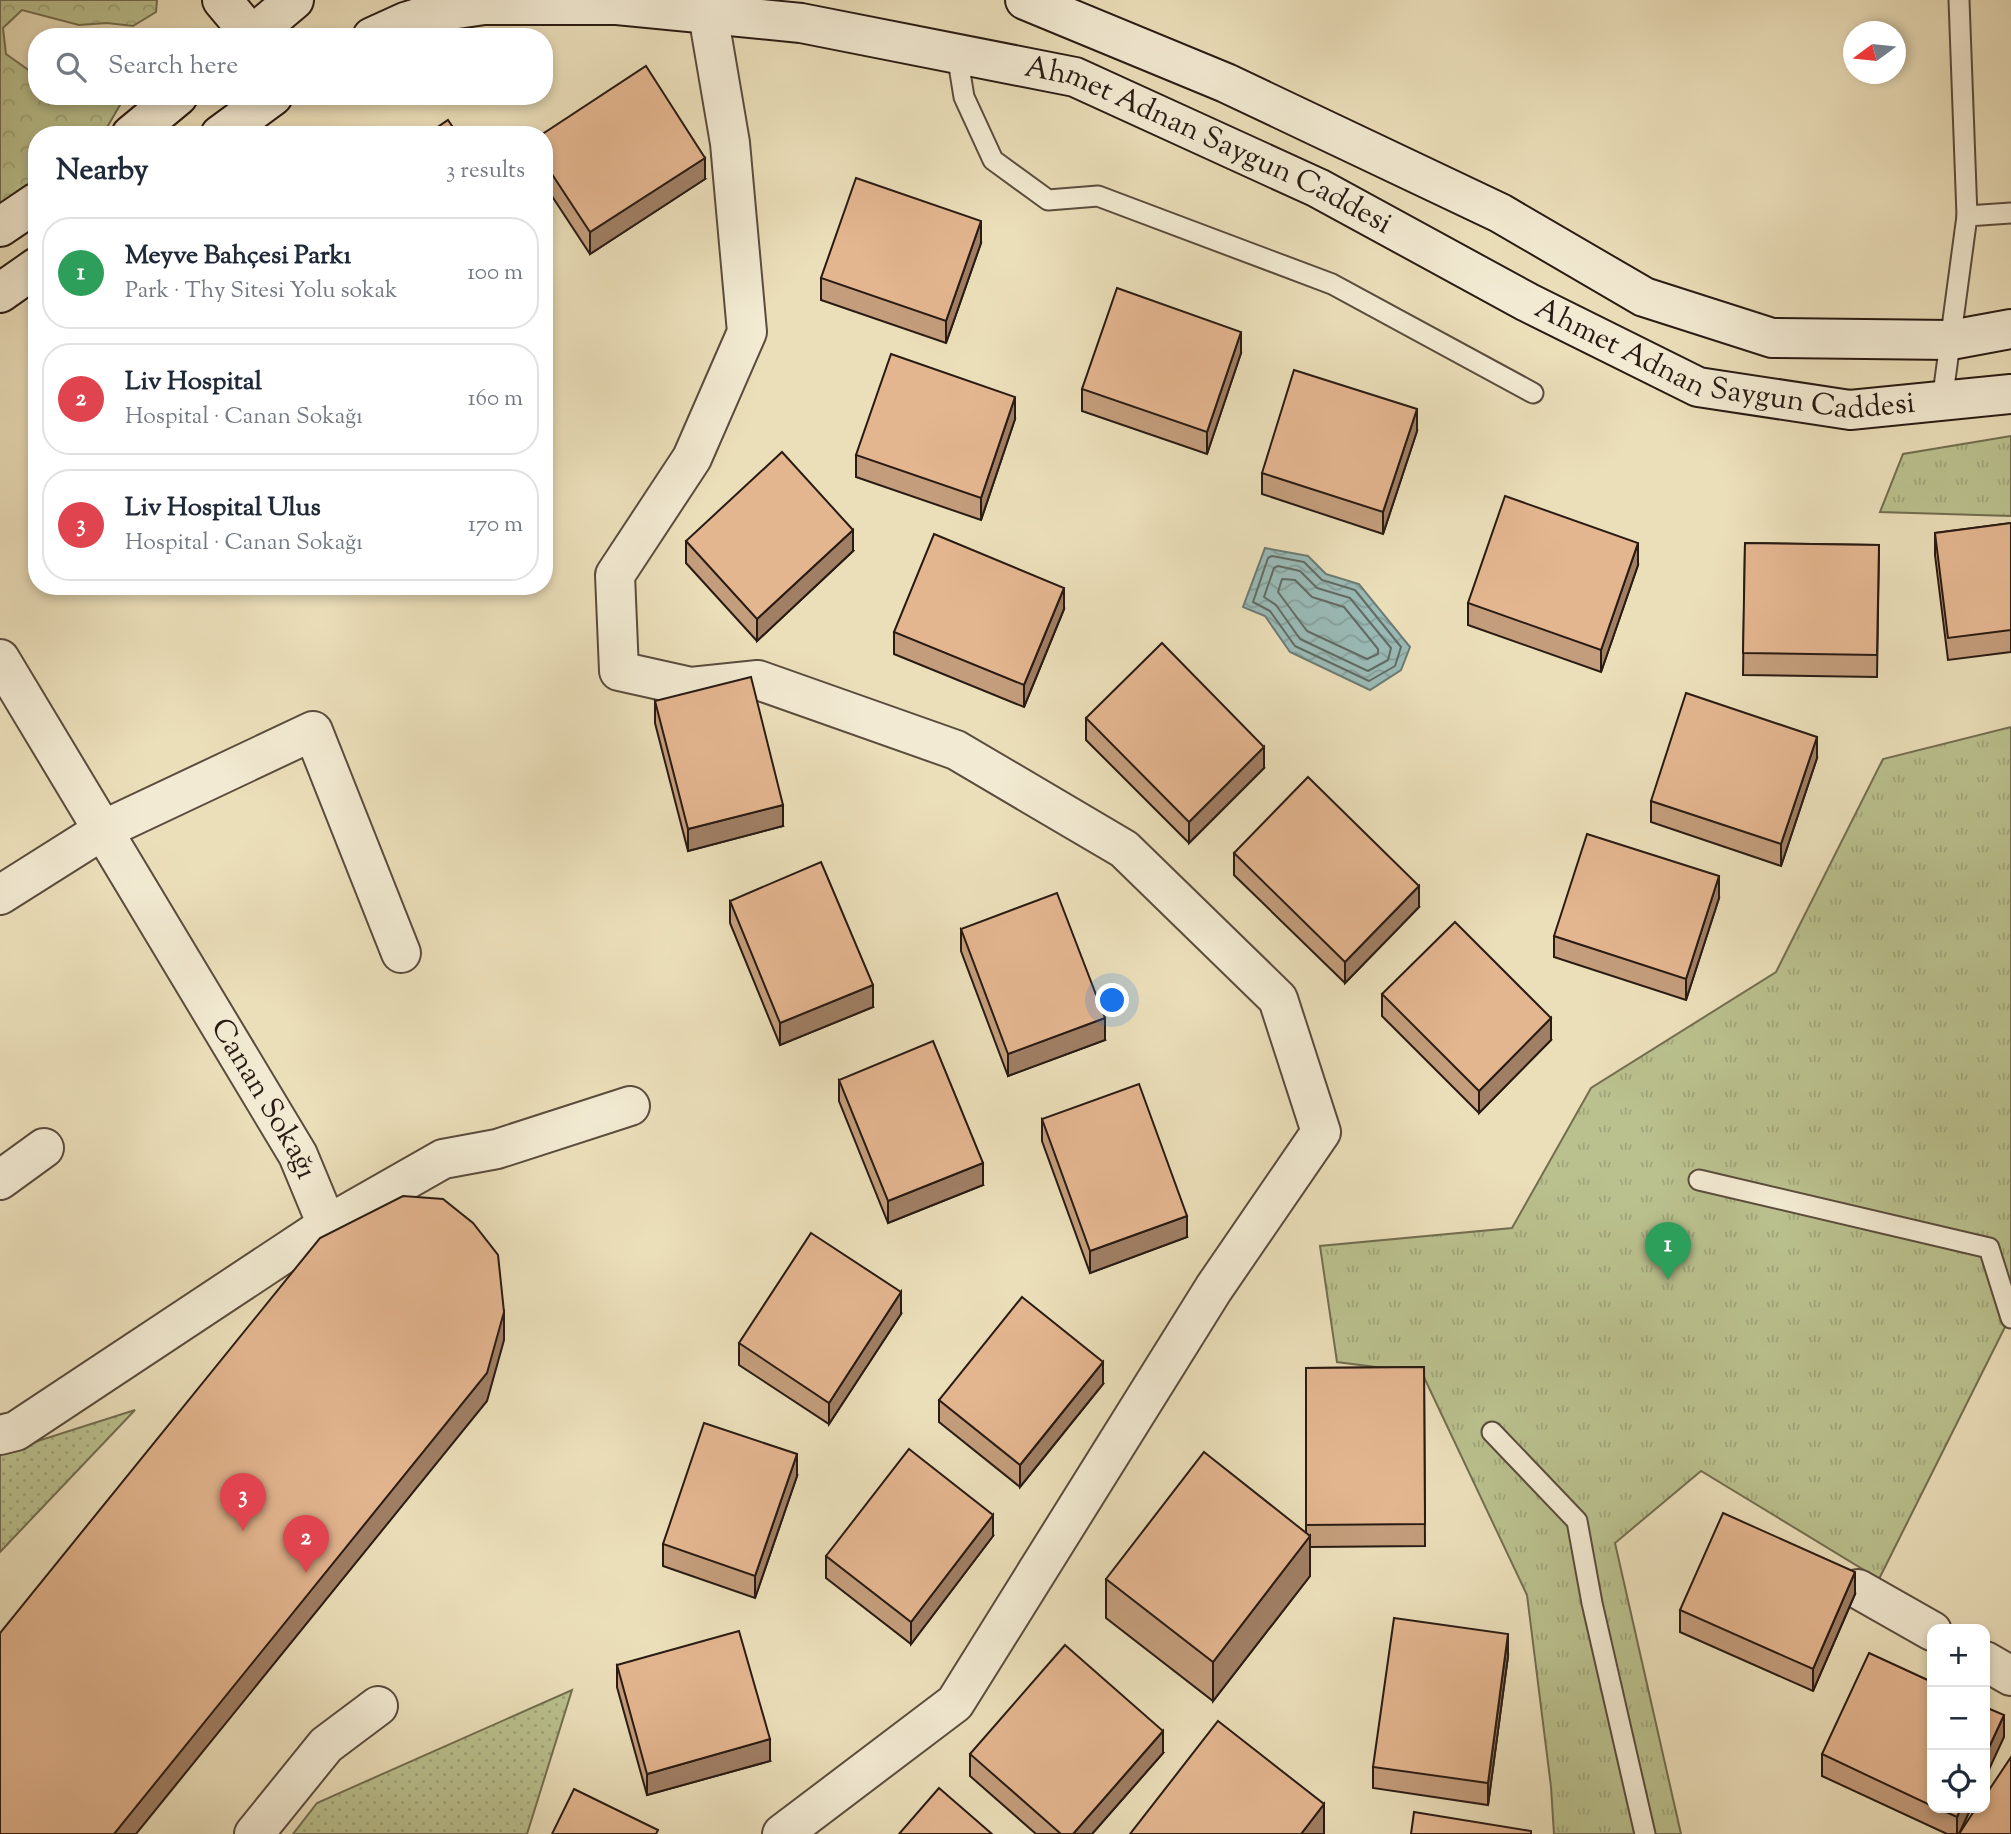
<!DOCTYPE html>
<meta charset="utf-8">
<style>
body{margin:0;font-family:"Sorts Mill Goudy",serif;background:#f2f2f3;color:#1f2937}
.controls{position:absolute;right:21px;bottom:21px;display:grid;overflow:hidden;border-radius:14px;box-shadow:0 4px 10px #0003}
.controls button{width:63px;height:63px;display:grid;place-items:center;padding:0;border:0;border-bottom:2px solid #e0e1e3;background:#fff;color:#1f2937;font:35px sans-serif}
.compass{position:absolute;left:1843px;top:21px;width:63px;height:63px;border-radius:50%;background:#fff;box-shadow:0 4px 10px #0003;rotate:255deg}
.you{position:absolute;left:1113px;top:1001px;width:24px;height:24px;margin:-18px;border:5px solid #fff;border-radius:50%;background:#1a73e8;box-shadow:0 0 0 10px #1a73e833}
.badge{display:grid;place-items:center;width:46px;height:46px;border-radius:50%;background:#8f2418;color:#fff;font-size:23px;font-weight:700}
.pin{position:absolute;translate:-50% -58px;filter:drop-shadow(0 2px 4px #0008)}
.pin::after{content:'';position:absolute;top:37px;width:24px;height:21px;background:inherit;clip-path:polygon(0 0,100% 0,50% 100%)}
.list{margin:0;padding:0;list-style:none}
h2{display:flex;justify-content:space-between;align-items:center;height:91px;margin:0;padding:0 28px;font-size:30px}
h2 small{font-size:23px;font-weight:400;color:#747a83}
.list li{display:grid;grid-template-columns:46px 1fr auto;gap:21px;align-items:center;box-sizing:border-box;height:112px;margin:0 14px 14px;padding:0 14px;border:2px solid #e0e1e3;border-radius:28px}
.list b{display:block;font-size:26px;white-space:nowrap}
.list p{margin:0;font-size:23px;white-space:nowrap;color:#747a83}
.list em{font-size:23px;font-style:normal;color:#747a83}
.icon{flex:none;width:38px;height:38px;fill:none;stroke:currentColor;stroke-width:2;stroke-linecap:round;stroke-linejoin:round}
.map{position:relative;flex:none;width:2011px;height:1834px;overflow:hidden}
.search{position:absolute;background:#fff;box-shadow:0 4px 10px #0003;left:28px;top:28px;width:525px;height:77px;display:flex;align-items:center;gap:18px;box-sizing:border-box;padding:0 24px;border-radius:28px;color:#747a83;font-size:26px}
.panel{position:absolute;background:#fff;box-shadow:0 4px 10px #0003;left:28px;top:126px;width:525px;height:469px;border-radius:28px}
.map>svg:first-child{display:block}
.grass{fill:url(#grass-dots);stroke:#726e50;stroke-width:2}
.forest{fill:url(#forest-crowns);stroke:#726e50;stroke-width:2}
.park{fill:url(#park-tufts);stroke:#726e50;stroke-width:2}
.water{fill:url(#water-waves);stroke:#6d7b75;stroke-width:2}
.lines{fill:none;stroke-linecap:round;stroke-linejoin:round}
.shore{stroke:#626b65;stroke-width:2}
.lane-casing{stroke:#5a4c3d;stroke-width:23}
.street-casing{stroke:#5a4c3d;stroke-width:42}
.secondary-casing{stroke:#291b13;stroke-width:42}
.lane{stroke:#f2ead2;stroke-width:19}
.street{stroke:#f2ead2;stroke-width:38}
.secondary{stroke:#f2ead2;stroke-width:38}
.wall{fill:#c49d7c;stroke:#291b13;stroke-width:2}
.shaded-wall{fill:#a07f65;stroke:#291b13;stroke-width:2}
.building{fill:#e4b690;stroke:#291b13;stroke-width:2}
.labels{text-anchor:middle;dominant-baseline:central;stroke-width:5;stroke-linejoin:round;paint-order:stroke}
.street-label{font-size:30px;fill:#291b13;stroke:#f2ead2}
</style>
<div class="map">
<svg width="2011" height="1834" viewBox="0 0 2011 1834">
<defs>
<pattern id="grass-dots" width="8" height="8" patternUnits="userSpaceOnUse" patternTransform="scale(1.75)"><rect width="8" height="8" fill="#bac18e"/><path d="M2 2h.1M6 6h.1" fill="none" stroke="#a0a57a" stroke-width="1.8" stroke-linecap="round"/></pattern>
<pattern id="forest-crowns" width="20" height="18" patternUnits="userSpaceOnUse" patternTransform="scale(1.75)"><rect width="20" height="18" fill="#bac18e"/><path d="M2 6a3 3 0 1 1 6 0M12 15a3 3 0 1 1 6 0" fill="none" stroke="#a0a57a"/></pattern>
<pattern id="park-tufts" width="24" height="20" patternUnits="userSpaceOnUse" patternTransform="scale(1.75)"><rect width="24" height="20" fill="#bac18e"/><path d="M3 7l-1-3M5 7V3M7 7l1-3M15 17l-1-3M17 17v-4M19 17l1-3" fill="none" stroke="#a0a57a"/></pattern>
<pattern id="water-waves" width="16" height="10" patternUnits="userSpaceOnUse" patternTransform="scale(1.75)"><rect width="16" height="10" fill="#9abbb7"/><path d="M0 5q4-4 8 0t8 0" fill="none" stroke="#85a09c"/></pattern>
</defs>
<rect width="100%" height="100%" fill="#ebdfba"/>
<filter id="stains"><feTurbulence type="fractalNoise" baseFrequency=".00286" numOctaves="4"/><feColorMatrix values="0 0 0 0 .2 0 0 0 0 .09 0 0 0 0 .02 0 0 0 .5 -.17"/></filter>
<radialGradient id="worn" r=".72"><stop offset=".6" stop-color="#630" stop-opacity="0"/><stop offset="1" stop-color="#630" stop-opacity=".3"/></radialGradient>
<!-- grass -->
<g class="grass">
<polygon points="135,1410 0,1552 0,1453"/>
<polygon points="572,1690 527,1834 293,1834 317,1803"/>
</g>
<!-- forest -->
<polygon class="forest" points="0,0 157,0 156,12 133,26 107,23 79,25 22,10 3,28 6,54 30,71 37,72 37,96 119,96 120,105 106,129 98,135 37,135 37,180 0,207"/>
<!-- park -->
<g class="park">
<polygon points="2011,436 2011,516 1880,512 1903,454"/>
<polygon points="2011,727 2011,1315 1879,1579 1701,1471 1615,1543 1681,1834 1554,1834 1551,1787 1527,1595 1422,1373 1337,1362 1320,1246 1512,1228 1591,1088 1776,972 1883,759"/>
</g>
<!-- water -->
<polygon class="water" points="1265,548 1308,556 1326,574 1359,584 1410,647 1401,670 1370,690 1290,652 1265,616 1243,607"/>
<g class="lines">
<!-- shore -->
<g class="shore">
<polygon points="1272,556 1304,562 1322,580 1355,590 1401,647 1395,666 1369,681 1295,646 1270,611 1253,602 1268,558"/>
<polygon points="1278,566 1300,571 1317,588 1350,598 1391,648 1388,660 1368,671 1300,639 1276,605 1264,597 1274,568"/>
<polygon points="1282,579 1295,580 1312,597 1344,607 1378,649 1378,654 1367,659 1307,631 1278,592"/>
</g>
<defs>
<g id="lane">
<polyline points="1959,0 1967,216"/>
<polyline points="957,54 964,97 993,160 1048,200 1098,196 1332,284 1533,393"/>
<polyline points="1942,402 1967,216 2011,213"/>
<polyline points="1699,1180 1989,1248 2011,1318"/>
<polyline points="1492,1432 1577,1521 1592,1603 1645,1834"/>
</g>
<g id="street">
<polyline points="708,14 730,143 747,332 692,458 615,575 619,671 691,687 758,680 956,750 1124,849 1278,999 1321,1132 1214,1288 955,1703 782,1834"/>
<path id="s1" d="M0,659L298,1155L327,1225L16,1431L0,1435"/>
<polyline points="0,895 103,830 313,731 401,953"/>
<polyline points="0,1180 44,1148"/>
<polyline points="327,1225 443,1159 497,1149 630,1106"/>
<polyline points="1858,1589 1932,1631"/>
<polyline points="1985,1661 2011,1676"/>
<polyline points="254,1834 326,1745 378,1706"/>
</g>
<g id="secondary">
<polyline points="222,0 253,37"/>
<polyline points="1025,0 1226,83 1500,213 1644,297 1772,338 1951,340 2011,329"/>
<polyline points="250,37 294,0"/>
<path id="s2" d="M372,37L405,22L437,12L484,5H617L801,23L1075,77L1318,188L1527,302L1698,387L1850,410L2011,394"/>
<polyline points="131,135 178,96"/>
<polyline points="220,135 273,96"/>
<polyline points="0,227 37,202"/>
<polyline points="0,293 37,267"/>
</g>
</defs>
<!-- lane casing -->
<use href="#lane" class="lane-casing"/>
<!-- street casing -->
<use href="#street" class="street-casing"/>
<!-- secondary casing -->
<use href="#secondary" class="secondary-casing"/>
<!-- lane -->
<use href="#lane" class="lane"/>
<!-- street -->
<use href="#street" class="street"/>
<!-- secondary -->
<use href="#secondary" class="secondary"/>
</g>
<!-- wall -->
<g class="wall">
<polygon points="544,135 705,179 590,254 544,184"/>
<polygon points="981,243 946,343 821,300 821,278"/>
<polygon points="1241,353 1207,454 1082,411 1082,389"/>
<polygon points="1015,419 981,520 856,477 856,455"/>
<polygon points="1417,431 1383,534 1262,494 1262,473"/>
<polygon points="2011,523 2011,652 1948,660 1935,555 1935,533"/>
<polygon points="686,541 853,551 757,641 686,563"/>
<polygon points="1745,543 1879,545 1877,677 1743,675"/>
<polygon points="1638,565 1601,672 1468,625 1468,603"/>
<polygon points="1064,609 1024,707 894,654 894,632"/>
<polygon points="655,701 783,826 688,851 655,723"/>
<polygon points="1086,718 1264,768 1189,843 1086,740"/>
<polygon points="1817,758 1781,866 1651,822 1651,801"/>
<polygon points="1234,853 1419,907 1345,983 1234,875"/>
<polygon points="1719,898 1686,1000 1554,957 1554,936"/>
<polygon points="730,901 873,1007 780,1045 730,923"/>
<polygon points="961,929 1105,1040 1008,1076 961,951"/>
<polygon points="1382,994 1551,1040 1479,1113 1382,1016"/>
<polygon points="839,1080 983,1185 888,1223 839,1101"/>
<polygon points="1042,1119 1187,1237 1090,1273 1042,1141"/>
<polygon points="901,1314 829,1424 739,1365 739,1343"/>
<polygon points="1424,1367 1425,1546 1310,1547 1310,1576 1213,1701 1106,1618 1106,1579 1306,1533 1306,1368"/>
<polygon points="1103,1384 1020,1487 939,1422 939,1400"/>
<polygon points="797,1476 755,1598 663,1566 663,1544"/>
<polygon points="993,1536 911,1644 826,1578 826,1556"/>
<polygon points="1855,1594 1813,1691 1680,1632 1680,1610"/>
<polygon points="1508,1656 1488,1805 1373,1788 1373,1767"/>
<polygon points="617,1665 770,1761 647,1795 617,1687"/>
<polygon points="1932,1682 1932,1808 1971,1808 1959,1833 2011,1834 1947,1834 1822,1776 1822,1754"/>
<polygon points="1163,1753 1092,1834 1036,1834 970,1776 970,1754"/>
</g>
<!-- shaded-wall -->
<g class="shaded-wall">
<polygon points="705,158 705,179 590,254 590,232"/>
<polygon points="981,221 981,243 946,343 946,321"/>
<polygon points="1241,332 1241,353 1207,454 1207,432"/>
<polygon points="1015,397 1015,419 981,520 981,498"/>
<polygon points="1417,409 1417,431 1383,534 1383,512"/>
<polygon points="853,530 853,551 757,641 757,619"/>
<polygon points="1638,543 1638,565 1601,672 1601,650"/>
<polygon points="1064,588 1064,609 1024,707 1024,685"/>
<polygon points="1817,737 1817,758 1781,866 1781,844"/>
<polygon points="1264,747 1264,768 1189,843 1189,822"/>
<polygon points="783,805 783,826 688,851 688,829"/>
<polygon points="1719,876 1719,898 1686,1000 1686,979"/>
<polygon points="1419,886 1419,907 1345,983 1345,962"/>
<polygon points="873,985 873,1007 780,1045 780,1023"/>
<polygon points="1105,1018 1105,1040 1008,1076 1008,1054"/>
<polygon points="1551,1018 1551,1040 1479,1113 1479,1091"/>
<polygon points="983,1163 983,1185 888,1223 888,1201"/>
<polygon points="1187,1216 1187,1237 1090,1273 1090,1251"/>
<polygon points="901,1292 901,1314 829,1424 829,1403"/>
<polygon points="504,1312 504,1340 487,1401 136,1834 114,1834"/>
<polygon points="1103,1362 1103,1384 1020,1487 1020,1465"/>
<polygon points="797,1454 797,1476 755,1598 755,1576"/>
<polygon points="993,1515 993,1536 911,1644 911,1622"/>
<polygon points="1310,1536 1310,1576 1213,1701 1213,1662"/>
<polygon points="1855,1572 1855,1594 1813,1691 1813,1669"/>
<polygon points="1508,1634 1508,1656 1488,1805 1488,1783"/>
<polygon points="2004,1715 2004,1737 1985,1778 1985,1756"/>
<polygon points="1163,1731 1163,1753 1092,1834 1073,1834"/>
<polygon points="770,1739 770,1761 647,1795 647,1774"/>
<polygon points="1324,1804 1324,1834 1301,1834"/>
<polygon points="1961,1808 1971,1808 1959,1834 1957,1834 1957,1817"/>
</g>
<!-- building -->
<g class="building">
<polygon points="646,66 705,158 590,232 544,162 544,135 541,135"/>
<polygon points="448,120 458,135 426,135"/>
<polygon points="856,178 981,221 946,321 821,278"/>
<polygon points="1117,288 1241,332 1207,432 1082,389"/>
<polygon points="891,354 1015,397 981,498 856,455"/>
<polygon points="1294,370 1417,409 1383,512 1262,473"/>
<polygon points="782,452 853,530 757,619 686,541"/>
<polygon points="1505,496 1638,543 1601,650 1468,603"/>
<polygon points="2011,523 2011,630 1948,638 1935,533"/>
<polygon points="934,534 1064,588 1024,685 894,632"/>
<polygon points="1745,543 1879,545 1877,655 1743,653"/>
<polygon points="1162,643 1264,747 1189,822 1086,718"/>
<polygon points="751,677 783,805 688,829 655,701"/>
<polygon points="1686,693 1817,737 1781,844 1651,801"/>
<polygon points="1308,777 1419,886 1345,962 1234,853"/>
<polygon points="1587,834 1719,876 1686,979 1554,936"/>
<polygon points="821,862 873,985 780,1023 730,901"/>
<polygon points="1057,893 1105,1018 1008,1054 961,929"/>
<polygon points="1455,922 1551,1018 1479,1091 1382,994"/>
<polygon points="933,1041 983,1163 888,1201 839,1080"/>
<polygon points="1139,1084 1187,1216 1090,1251 1042,1119"/>
<polygon points="403,1196 443,1199 473,1223 498,1255 504,1312 487,1373 114,1834 0,1834 0,1633 320,1238"/>
<polygon points="811,1233 901,1292 829,1403 739,1343"/>
<polygon points="1022,1297 1103,1362 1020,1465 939,1400"/>
<polygon points="1424,1367 1425,1524 1306,1525 1306,1368"/>
<polygon points="704,1423 797,1454 755,1576 663,1544"/>
<polygon points="909,1449 993,1515 911,1622 826,1556"/>
<polygon points="1204,1452 1310,1536 1213,1662 1106,1579"/>
<polygon points="1723,1513 1855,1572 1813,1669 1680,1610"/>
<polygon points="1394,1618 1508,1634 1488,1783 1373,1767"/>
<polygon points="739,1631 770,1739 647,1774 617,1665"/>
<polygon points="1065,1645 1163,1731 1073,1834 1061,1834 970,1754"/>
<polygon points="1869,1653 1932,1682 1932,1806 1822,1754"/>
<polygon points="1985,1707 2004,1715 1985,1756"/>
<polygon points="1218,1721 1324,1804 1301,1834 1130,1834"/>
<polygon points="2011,1757 2011,1834 1959,1834 1976,1808 1985,1808 1985,1796"/>
<polygon points="939,1788 992,1834 899,1834"/>
<polygon points="574,1789 658,1830 656,1834 552,1834"/>
<polygon points="1937,1808 1961,1808 1957,1817"/>
<polygon points="1414,1812 1531,1831 1531,1834 1411,1834"/>
</g>
<g class="labels">
<!-- street labels -->
<g class="street-label">
<text stroke="none"><textPath href="#s2" startOffset="863">Ahmet Adnan Saygun Caddesi</textPath></text>
<text stroke="none"><textPath href="#s2" startOffset="1430">Ahmet Adnan Saygun Caddesi</textPath></text>
<text stroke="none"><textPath href="#s1" startOffset="513">Canan Sokağı</textPath></text>
</g>
</g>
<rect width="100%" height="100%" filter="url(#stains)"/>
<rect width="100%" height="100%" fill="url(#worn)"/>
</svg>
<div class="controls">
<button>+</button>
<button>−</button>
<button><svg class="icon" aria-label="locate" viewBox="0 0 24 24"><circle cx="12" cy="12" r="6"/><path d="M12 2v4M12 18v4M2 12h4M18 12h4"/></svg></button>
</div>
<svg class="compass" viewBox="-18 -18 36 36"><path d="M0-13l5 13h-10z" fill="#e53935"/><path d="M0 13l5-13h-10z" fill="#747a83"/></svg>
<div class="you"></div>
<div class="pin badge" style="left:1668px;top:1280px;background:#2e9e5b">1</div>
<div class="pin badge" style="left:306px;top:1573px;background:#e0444e">2</div>
<div class="pin badge" style="left:243px;top:1531px;background:#e0444e">3</div>
<div class="search"><svg class="icon" aria-label="search" viewBox="0 0 24 24"><circle cx="10" cy="10" r="6"/><path d="M15 15l6 6"/></svg>Search here</div>
<section class="panel">
<h2>Nearby<small>3 results</small></h2>
<ul class="list">
<li><span class="badge" style="background:#2e9e5b">1</span><div><b>Meyve Bahçesi Parkı</b><p>Park · Thy Sitesi Yolu sokak</p></div><em>100 m</em></li>
<li><span class="badge" style="background:#e0444e">2</span><div><b>Liv Hospital</b><p>Hospital · Canan Sokağı</p></div><em>160 m</em></li>
<li><span class="badge" style="background:#e0444e">3</span><div><b>Liv Hospital Ulus</b><p>Hospital · Canan Sokağı</p></div><em>170 m</em></li>
</ul>
</section>
</div>
